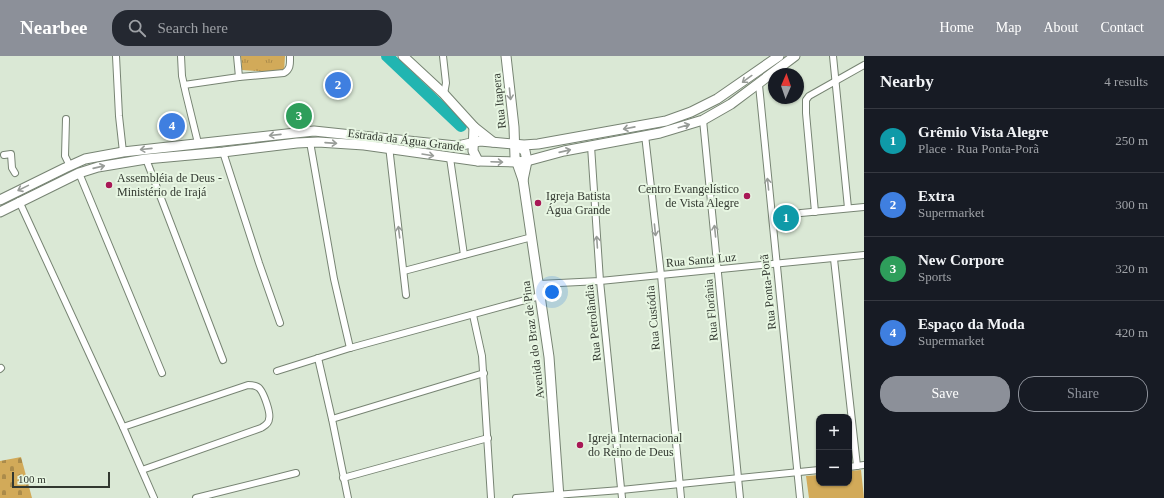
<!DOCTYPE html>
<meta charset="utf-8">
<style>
body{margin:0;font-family:"Times New Roman",serif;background:#242831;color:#f1f3f6}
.controls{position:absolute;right:12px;bottom:12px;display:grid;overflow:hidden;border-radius:8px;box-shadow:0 1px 3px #0004}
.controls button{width:36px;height:36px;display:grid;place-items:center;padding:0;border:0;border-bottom:1px solid #363941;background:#171b24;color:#f1f3f6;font:20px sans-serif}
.compass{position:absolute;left:768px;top:12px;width:36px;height:36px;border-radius:50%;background:#171b24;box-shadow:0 1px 3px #0004;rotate:2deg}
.scale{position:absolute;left:12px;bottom:10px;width:98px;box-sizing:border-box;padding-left:4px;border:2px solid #323830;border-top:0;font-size:11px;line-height:14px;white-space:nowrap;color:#323830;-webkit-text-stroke:3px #e7f6e2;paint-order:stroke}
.you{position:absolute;left:552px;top:236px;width:14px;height:14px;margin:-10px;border:3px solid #fff;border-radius:50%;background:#1a73e8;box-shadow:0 0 0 6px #1a73e833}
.badge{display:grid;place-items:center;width:26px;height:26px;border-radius:50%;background:#8c9099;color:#fff;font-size:13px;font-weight:700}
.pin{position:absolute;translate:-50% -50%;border:2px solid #fff;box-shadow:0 1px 4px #0006}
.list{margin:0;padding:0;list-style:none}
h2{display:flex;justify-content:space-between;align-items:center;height:52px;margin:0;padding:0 16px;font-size:17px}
h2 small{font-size:13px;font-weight:400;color:#9ea1a6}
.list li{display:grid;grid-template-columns:26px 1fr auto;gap:12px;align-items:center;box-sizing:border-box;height:64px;padding:0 16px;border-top:1px solid #363941}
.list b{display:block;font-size:15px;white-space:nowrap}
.list p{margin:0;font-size:13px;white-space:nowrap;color:#9ea1a6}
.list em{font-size:13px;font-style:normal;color:#9ea1a6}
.actions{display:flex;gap:8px;padding:12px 16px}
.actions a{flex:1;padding:9px 0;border:1px solid #8c9099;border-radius:16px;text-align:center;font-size:14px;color:#8c9099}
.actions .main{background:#8c9099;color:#fff}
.icon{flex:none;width:22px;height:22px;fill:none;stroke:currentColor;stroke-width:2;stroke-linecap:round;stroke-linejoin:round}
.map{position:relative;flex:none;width:864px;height:442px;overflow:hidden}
header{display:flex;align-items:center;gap:24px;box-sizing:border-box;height:56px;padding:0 20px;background:#8c9099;color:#fff}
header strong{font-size:19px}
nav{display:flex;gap:22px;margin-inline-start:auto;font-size:14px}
.search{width:280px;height:36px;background:#242831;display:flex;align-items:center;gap:10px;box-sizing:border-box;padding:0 14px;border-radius:16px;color:#9ea1a6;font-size:15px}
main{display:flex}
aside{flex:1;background:#171b24}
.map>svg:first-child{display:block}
.grass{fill:url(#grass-tufts)}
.cemetery{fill:url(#cemetery-stones)}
.pitch{fill:#d2aa59}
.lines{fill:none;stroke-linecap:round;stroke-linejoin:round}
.river{stroke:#21b5b1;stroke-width:12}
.street-casing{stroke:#778473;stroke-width:8}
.secondary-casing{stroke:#778473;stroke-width:11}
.street{stroke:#fff;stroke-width:6}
.secondary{stroke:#fff;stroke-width:9}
.oneway{stroke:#989c98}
.poi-dot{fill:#a81856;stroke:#e7f6e2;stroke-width:1.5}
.labels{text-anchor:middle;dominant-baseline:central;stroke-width:4;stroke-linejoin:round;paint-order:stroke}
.street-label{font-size:12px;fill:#323830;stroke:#e7f6e2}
.poi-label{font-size:12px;fill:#323830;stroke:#e7f6e2;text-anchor:start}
</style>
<header>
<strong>Nearbee</strong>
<div class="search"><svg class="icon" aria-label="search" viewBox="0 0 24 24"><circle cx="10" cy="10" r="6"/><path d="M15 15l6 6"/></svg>Search here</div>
<nav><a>Home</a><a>Map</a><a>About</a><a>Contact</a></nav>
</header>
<main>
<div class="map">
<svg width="864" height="442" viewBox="0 0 864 442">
<defs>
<pattern id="grass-tufts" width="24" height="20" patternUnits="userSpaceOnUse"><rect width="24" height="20" fill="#d2aa59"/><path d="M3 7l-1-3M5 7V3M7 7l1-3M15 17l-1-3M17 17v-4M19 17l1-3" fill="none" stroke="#ab8b4a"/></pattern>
<pattern id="cemetery-stones" width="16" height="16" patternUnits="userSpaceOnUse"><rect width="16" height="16" fill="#d2aa59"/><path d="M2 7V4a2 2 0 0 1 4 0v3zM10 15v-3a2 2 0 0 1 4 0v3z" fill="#ab8b4a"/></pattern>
</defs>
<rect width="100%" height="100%" fill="#dae8d5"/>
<!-- grass -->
<polygon class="grass" points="241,0 285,0 284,17 242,14"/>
<!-- cemetery -->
<polygon class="cemetery" points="21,401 32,442 0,442 0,405"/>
<!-- pitch -->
<polygon class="pitch" points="861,414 864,442 809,442 806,420 819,419 819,427 849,427 849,415"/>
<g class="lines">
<!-- river -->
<polyline class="river" points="387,0 461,70"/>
<defs>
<g id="street">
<polyline points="116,0 119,60 123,96"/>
<polyline points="181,0 182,20 186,38 198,87"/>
<polyline points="237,0 239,21"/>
<polyline points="443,0 446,27 444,38"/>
<polyline points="833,0 848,152"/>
<path d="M184,29L239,21L284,17C291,13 290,7 290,0"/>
<polyline points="759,29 800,442"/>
<polyline points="66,63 65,100 70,110"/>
<polyline points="703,64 740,442"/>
<polyline points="645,79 661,219 681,442"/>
<polyline points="310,86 334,223 350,292"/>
<polyline points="389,90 406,239"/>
<polyline points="591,90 600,225 622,442"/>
<polyline points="223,96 259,207 280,267"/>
<polyline points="4,99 11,98 12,112 15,117"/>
<polyline points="450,102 464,199"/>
<polyline points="146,103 223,304"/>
<polyline points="79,117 162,317"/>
<polyline points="19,145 123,371 154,442"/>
<polyline points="815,156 806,57 806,44 809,40 864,9"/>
<polyline points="801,157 864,151"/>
<polyline points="834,203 857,410"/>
<polyline points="404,215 532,181"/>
<polyline points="539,228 600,225 864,199"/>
<polyline points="473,259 482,300 491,442"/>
<polyline points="318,302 332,363 348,442"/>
<polyline points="0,313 1,312"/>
<polyline points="277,315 350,292 540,240"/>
<polyline points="332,363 484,317"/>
<path d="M123,371L248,329C252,329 257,329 260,333C264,338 271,357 269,363C269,368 264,370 261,372L142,414"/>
<polyline points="849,411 864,409"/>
<polyline points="343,422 488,382"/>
<polyline points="196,442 296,417"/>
<polyline points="516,442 621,434 819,414"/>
</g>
<g id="secondary">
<polyline points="403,0 444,38 474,71 493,86"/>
<polyline points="506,0 514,71 515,101 523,124 549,301 559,442"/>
<polyline points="474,71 473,95 478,105"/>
<polyline points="515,89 525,95 527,105 523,124"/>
<polyline points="0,144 65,112 85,103 123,96 314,75 456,90 462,89 480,85 524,89 538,88 666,65 691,56 717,43 779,0"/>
<polyline points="0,156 79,117 98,111 146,103 223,96 297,87 318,86 364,89 478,105 516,106 527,105 564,95 660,77 703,64 731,48 795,0"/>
</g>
</defs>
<!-- street casing -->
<use href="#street" class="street-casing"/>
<!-- secondary casing -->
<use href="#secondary" class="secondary-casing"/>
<!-- street -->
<use href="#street" class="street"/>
<!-- secondary -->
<use href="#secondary" class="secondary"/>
</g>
<!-- one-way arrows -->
<defs><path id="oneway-shaft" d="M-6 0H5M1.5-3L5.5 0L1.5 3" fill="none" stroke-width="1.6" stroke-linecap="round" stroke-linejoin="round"/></defs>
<g class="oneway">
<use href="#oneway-shaft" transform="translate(747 23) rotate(144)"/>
<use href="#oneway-shaft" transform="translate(510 38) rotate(84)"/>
<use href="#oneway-shaft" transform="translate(684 70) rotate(-16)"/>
<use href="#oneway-shaft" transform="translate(629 72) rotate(169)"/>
<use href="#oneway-shaft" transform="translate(275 79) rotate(174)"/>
<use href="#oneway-shaft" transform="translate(331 87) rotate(4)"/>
<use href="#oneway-shaft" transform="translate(146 93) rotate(174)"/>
<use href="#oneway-shaft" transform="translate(565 95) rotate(-13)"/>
<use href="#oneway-shaft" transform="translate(428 99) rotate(9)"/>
<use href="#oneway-shaft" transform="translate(497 106) rotate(2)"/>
<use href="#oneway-shaft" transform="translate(99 111) rotate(-13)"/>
<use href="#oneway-shaft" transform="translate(768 128) rotate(-96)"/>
<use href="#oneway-shaft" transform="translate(23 132) rotate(154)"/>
<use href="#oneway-shaft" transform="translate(655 174) rotate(84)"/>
<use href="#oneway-shaft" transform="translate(715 175) rotate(-96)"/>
<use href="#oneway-shaft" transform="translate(399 176) rotate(-97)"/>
<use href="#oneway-shaft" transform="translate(597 186) rotate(-94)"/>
</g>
<!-- markers -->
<g class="poi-dot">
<circle cx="109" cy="129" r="4"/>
<circle cx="747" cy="140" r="4"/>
<circle cx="538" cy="147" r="4"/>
<circle cx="580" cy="389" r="4"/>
</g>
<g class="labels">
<!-- street labels -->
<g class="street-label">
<text transform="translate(499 45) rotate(-96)">Rua Itapera</text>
<text transform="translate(406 84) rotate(7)">Estrada da Água Grande</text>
<text transform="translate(701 204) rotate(-5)">Rua Santa Luz</text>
<text transform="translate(768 236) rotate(-96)">Rua Ponta-Porã</text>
<text transform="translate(711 254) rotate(-95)">Rua Florânia</text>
<text transform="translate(653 262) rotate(-95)">Rua Custódia</text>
<text transform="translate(593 267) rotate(-96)">Rua Petrolândia</text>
<text transform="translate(533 284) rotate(-97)">Avenida do Braz de Pina</text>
</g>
<!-- poi labels -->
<g class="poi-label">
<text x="117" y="122">Assembléia de Deus -<tspan x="117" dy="14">Ministério de Irajá</tspan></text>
<text x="739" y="133" text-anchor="end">Centro Evangelístico<tspan x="739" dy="14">de Vista Alegre</tspan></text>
<text x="546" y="140">Igreja Batista<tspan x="546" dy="14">Água Grande</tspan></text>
<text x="588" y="382">Igreja Internacional<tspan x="588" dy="14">do Reino de Deus</tspan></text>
</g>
</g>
</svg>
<div class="controls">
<button>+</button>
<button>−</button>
</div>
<svg class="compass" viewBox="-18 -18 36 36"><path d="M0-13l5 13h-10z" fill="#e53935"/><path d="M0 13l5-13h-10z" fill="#9ea1a6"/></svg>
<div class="scale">100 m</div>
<div class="you"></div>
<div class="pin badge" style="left:786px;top:162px;background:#0f9aa8">1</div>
<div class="pin badge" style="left:338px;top:29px;background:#3f7fe0">2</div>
<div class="pin badge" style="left:299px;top:60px;background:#2e9e5b">3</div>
<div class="pin badge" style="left:172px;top:70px;background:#3f7fe0">4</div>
</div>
<aside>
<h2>Nearby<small>4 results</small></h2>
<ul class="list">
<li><span class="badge" style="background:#0f9aa8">1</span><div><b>Grêmio Vista Alegre</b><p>Place · Rua Ponta-Porã</p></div><em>250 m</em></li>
<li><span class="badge" style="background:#3f7fe0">2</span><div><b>Extra</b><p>Supermarket</p></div><em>300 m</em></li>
<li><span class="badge" style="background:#2e9e5b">3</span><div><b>New Corpore</b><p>Sports</p></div><em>320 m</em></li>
<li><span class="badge" style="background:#3f7fe0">4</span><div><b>Espaço da Moda</b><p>Supermarket</p></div><em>420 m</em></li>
</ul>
<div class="actions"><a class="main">Save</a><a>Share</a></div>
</aside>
</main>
